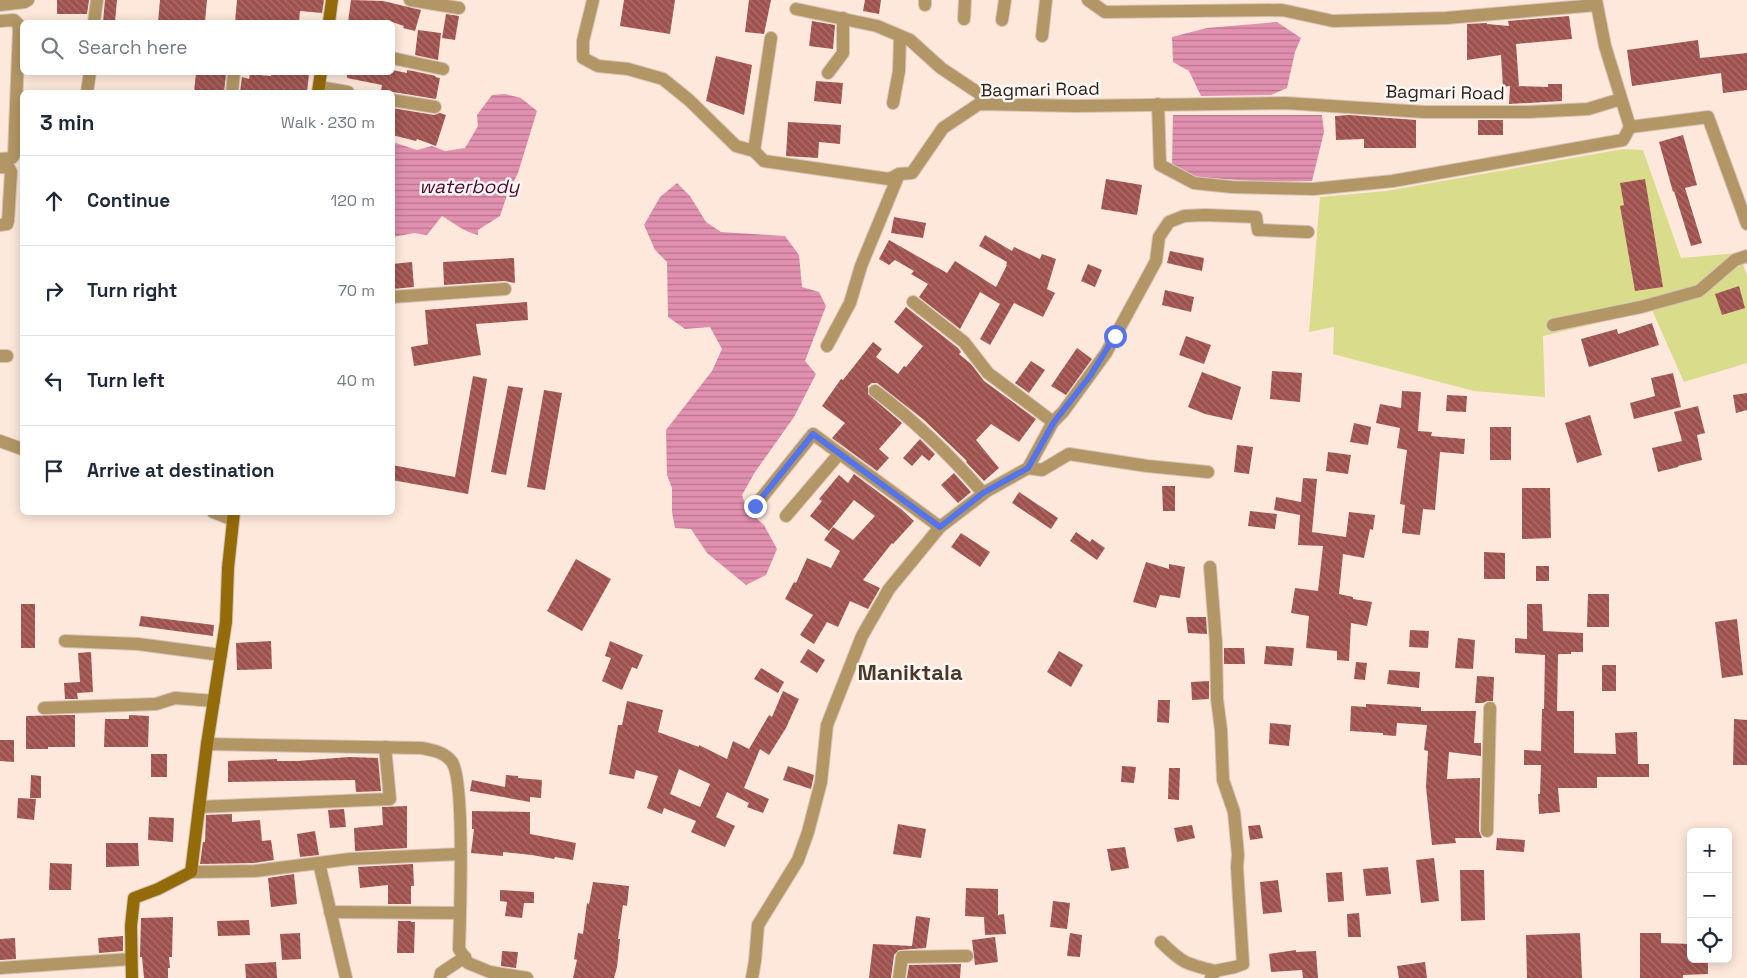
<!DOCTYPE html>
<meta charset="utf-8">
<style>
body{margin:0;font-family:"Space Grotesk",sans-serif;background:#f6f6f7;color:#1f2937}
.controls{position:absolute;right:15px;bottom:15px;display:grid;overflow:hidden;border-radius:8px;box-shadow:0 2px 12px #0003}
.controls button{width:45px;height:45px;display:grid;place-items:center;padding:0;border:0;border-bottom:1px solid #e0e1e3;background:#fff;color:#1f2937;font:25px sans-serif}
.stop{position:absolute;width:15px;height:15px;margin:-11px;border:4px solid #5674e9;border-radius:50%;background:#fff}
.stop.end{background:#5674e9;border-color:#fff;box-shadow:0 1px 5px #0008}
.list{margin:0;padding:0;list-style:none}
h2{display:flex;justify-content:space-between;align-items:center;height:65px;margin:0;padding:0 20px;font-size:21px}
h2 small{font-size:16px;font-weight:400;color:#747a83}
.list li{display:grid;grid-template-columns:32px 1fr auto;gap:15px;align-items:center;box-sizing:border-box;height:90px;padding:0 20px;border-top:1px solid #e0e1e3}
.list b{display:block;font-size:19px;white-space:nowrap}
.list em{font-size:16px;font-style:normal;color:#747a83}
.icon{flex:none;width:28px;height:28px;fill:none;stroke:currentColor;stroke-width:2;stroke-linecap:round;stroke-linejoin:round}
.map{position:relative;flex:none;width:1747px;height:978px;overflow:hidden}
.search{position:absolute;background:#fff;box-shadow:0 2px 12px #0003;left:20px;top:20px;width:375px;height:55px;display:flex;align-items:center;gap:12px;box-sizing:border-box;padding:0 18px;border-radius:8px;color:#747a83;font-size:19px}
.panel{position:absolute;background:#fff;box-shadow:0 2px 12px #0003;left:20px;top:90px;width:375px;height:425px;border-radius:8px}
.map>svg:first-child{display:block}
.park{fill:#d9dc8b}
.water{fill:url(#water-rules)}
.building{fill:url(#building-back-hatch);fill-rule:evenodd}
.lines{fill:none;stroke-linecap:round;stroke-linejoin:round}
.street-casing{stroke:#d7c4b8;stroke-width:14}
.secondary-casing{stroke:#d7c4b8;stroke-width:14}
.street{stroke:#b29665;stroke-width:12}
.secondary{stroke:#946b09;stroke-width:12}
.route{stroke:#5674e9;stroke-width:6}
.labels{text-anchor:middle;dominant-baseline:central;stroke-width:5;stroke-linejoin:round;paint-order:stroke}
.street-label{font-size:18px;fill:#2b211b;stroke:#fef8f5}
.water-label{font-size:19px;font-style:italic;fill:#51082e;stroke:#fef8f5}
.district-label{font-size:22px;font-weight:bold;fill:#4c382b;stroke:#fef8f5}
</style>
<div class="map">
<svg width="1747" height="978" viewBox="0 0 1747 978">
<defs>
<pattern id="water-rules" width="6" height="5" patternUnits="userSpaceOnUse" patternTransform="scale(1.25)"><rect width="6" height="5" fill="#e290af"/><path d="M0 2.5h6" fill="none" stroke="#b7758e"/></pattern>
<pattern id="building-back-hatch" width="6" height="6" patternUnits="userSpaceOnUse" patternTransform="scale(1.25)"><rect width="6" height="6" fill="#9f514d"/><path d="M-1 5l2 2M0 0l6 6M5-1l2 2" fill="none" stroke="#a9716e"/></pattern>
</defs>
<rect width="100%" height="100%" fill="#fde8db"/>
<!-- park -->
<polygon class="park" points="1623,149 1643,150 1681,258 1739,253 1747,276 1747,363 1684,382 1652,310 1543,336 1545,397 1474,391 1333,354 1334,327 1309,332 1320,197 1386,191"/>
<!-- water -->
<g class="water">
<polygon points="1277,22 1301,38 1295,52 1287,88 1271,95 1201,96 1189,71 1173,62 1172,37 1207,28"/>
<path d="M505,94L521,98L537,111L518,173L507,195L500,216L478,230V235C464,232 454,223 442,216L427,235L414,233L393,237V142L417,150L432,146L445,151L465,148L478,126L477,115L492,95Z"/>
<polygon points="1173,115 1322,115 1324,132 1312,181 1266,182 1196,177 1172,164"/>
<polygon points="677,183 690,196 706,222 721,232 785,236 799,255 802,287 819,292 826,306 805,361 816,374 794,417 755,472 742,495 747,510 764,525 777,549 766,575 746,585 707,553 691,529 675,528 672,512 672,488 667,475 666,430 712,371 722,349 710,327 685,329 668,317 667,262 655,250 644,225 660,197"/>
</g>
<!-- building -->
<g class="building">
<polygon points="57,0 89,0 87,14 57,14"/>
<polygon points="105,0 117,0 115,22 103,22"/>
<polygon points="160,0 207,0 205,22 158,22"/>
<polygon points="237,0 324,0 322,13 300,11 299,22 235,22"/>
<polygon points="351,0 383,1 421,10 415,31 403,28 404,26 392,22 348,22"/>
<polygon points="624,0 675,0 670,34 620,26"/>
<polygon points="749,0 771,0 764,34 745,32"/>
<polygon points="865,0 881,0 879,14 863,11"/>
<polygon points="446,14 459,16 455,40 442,38"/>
<polygon points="1569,16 1572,39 1516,44 1519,86 1513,86 1548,87 1548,84 1562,84 1562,101 1509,104 1510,86 1503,87 1501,55 1467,60 1467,24 1487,23 1487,24 1509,26 1508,21"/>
<polygon points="812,21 835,25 833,49 809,46"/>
<polygon points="418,30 441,33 438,60 415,55"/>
<polygon points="1698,40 1700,58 1747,53 1747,90 1723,93 1721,73 1632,86 1627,50"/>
<polygon points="716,56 752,65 744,115 706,101"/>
<polygon points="392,70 407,73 407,70 413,71 436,76 435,77 440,78 436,99 381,90 382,85 347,78 347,72 392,72"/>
<polygon points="293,72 309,74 307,92 240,92 242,77 249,79 250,74 271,76 271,75 293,74"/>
<polygon points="196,73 226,75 224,92 194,92"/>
<polygon points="816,81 843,83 841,104 814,101"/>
<polygon points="392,108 434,115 440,113 446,115 436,146 417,139 416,141 392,135"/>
<polygon points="1349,115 1416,120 1416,148 1364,148 1364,139 1336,140 1335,116"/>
<rect x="1478" y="120" width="25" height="15"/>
<polygon points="788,122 841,125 840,144 819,142 818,158 786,156"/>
<polygon points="1683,135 1697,185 1685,188 1702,243 1691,246 1674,191 1673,192 1659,142"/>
<polygon points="1106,179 1142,185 1137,215 1101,209"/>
<polygon points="1645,179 1663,287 1635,291 1620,206 1624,205 1620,183"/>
<polygon points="894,217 926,223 923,238 891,233"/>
<polygon points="985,235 1012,251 1014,247 1040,259 1042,254 1056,259 1047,289 1055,293 1043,317 1014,303 990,345 980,339 1000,304 980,292 960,329 919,297 928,284 911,274 914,271 895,260 889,265 879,259 889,240 947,273 955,261 996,287 1007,265 1006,265 1007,262 979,246"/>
<polygon points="1170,251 1204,258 1202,271 1167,263"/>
<polygon points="514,258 515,283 504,281 444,285 443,262"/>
<polygon points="412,262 414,287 392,289 392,264"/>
<polygon points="1088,264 1102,270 1095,287 1081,281"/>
<polygon points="1739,286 1745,308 1722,315 1715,294"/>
<polygon points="1165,290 1194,297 1191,312 1162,305"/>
<polygon points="527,302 528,320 476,324 481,355 414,366 411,347 428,344 425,310"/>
<polygon points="906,307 958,348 961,352 959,354 971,364 984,381 1036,419 1019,442 991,424 976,440 999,468 984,481 966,462 967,461 924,420 877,383 872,383 868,386 868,394 902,423 879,449 889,458 877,471 832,438 845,423 822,406 841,379 843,380 873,342 882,349 876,357 898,374 904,366 906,367 923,346 894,322"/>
<polygon points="1652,323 1659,345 1589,367 1581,339 1617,329 1618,334"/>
<polygon points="1186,336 1211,345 1204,364 1179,355"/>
<polygon points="1077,348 1092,359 1066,395 1051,386"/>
<polygon points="1031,361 1045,370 1029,393 1015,383"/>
<polygon points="1272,371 1302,373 1300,402 1270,399"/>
<polygon points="1202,372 1241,387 1232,420 1205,414 1188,407"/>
<polygon points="1673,373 1681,407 1634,419 1630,403 1655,396 1651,378"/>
<polygon points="473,376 487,379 468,494 392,480 392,465 455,477"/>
<polygon points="508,386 523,388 506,475 491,472"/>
<polygon points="544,390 562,393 545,490 527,487"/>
<polygon points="1402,391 1421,392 1418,431 1432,432 1431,436 1465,439 1464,454 1440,452 1435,510 1423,509 1420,535 1402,533 1405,505 1400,504 1407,450 1397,448 1400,428 1376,423 1380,404 1401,408"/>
<polygon points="1747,393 1747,410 1736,413 1733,395"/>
<polygon points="1447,395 1467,396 1466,412 1446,411"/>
<polygon points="1698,406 1705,433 1697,435 1702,460 1678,466 1678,467 1658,472 1652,448 1682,441 1674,412"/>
<polygon points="1590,415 1602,455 1577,463 1565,423"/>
<polygon points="1354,423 1371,427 1368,445 1350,442"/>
<rect x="1490" y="427" width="21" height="33"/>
<polygon points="920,439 935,454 929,461 922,455 912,466 903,458"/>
<polygon points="1237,445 1253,447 1249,474 1234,472"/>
<polygon points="1328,452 1351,455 1348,474 1326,471"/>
<polygon points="954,473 971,492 958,503 941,485"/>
<polygon points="854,474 901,509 914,521 893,544 892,543 863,580 880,588 868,609 850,601 838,627 827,622 814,644 800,635 813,615 785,599 794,582 796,583 807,558 831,568 840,551 824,540 833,527 853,540 875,516 854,500 829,531 810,516 822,501 819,499 839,475 848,483"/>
<polygon points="1303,478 1317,479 1312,532 1346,537 1349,512 1375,515 1373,530 1370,529 1364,558 1343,554 1339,594 1353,597 1353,599 1372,602 1367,626 1351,623 1349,661 1337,660 1337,651 1306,648 1309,616 1291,613 1295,588 1318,591 1323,546 1298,545 1300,515 1274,510 1276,497 1301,502"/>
<polygon points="1162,486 1175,486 1175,511 1163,511"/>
<polygon points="1522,488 1550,488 1551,538 1522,539"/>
<polygon points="1019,492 1058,518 1051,529 1012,503"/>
<polygon points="1250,511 1277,514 1275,529 1248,526"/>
<polygon points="1076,532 1090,542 1092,539 1105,548 1097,560 1070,541"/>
<polygon points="961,533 990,552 980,567 951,547"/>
<polygon points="1484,552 1505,553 1505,579 1484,579"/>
<polygon points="576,559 611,579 582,631 547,611"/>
<polygon points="1146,562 1169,569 1169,564 1185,567 1180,598 1160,595 1156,608 1133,602"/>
<rect x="1536" y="566" width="13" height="15"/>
<polygon points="1588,594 1609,594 1609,627 1587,627"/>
<rect x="21" y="604" width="14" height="44"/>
<polygon points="1527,604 1542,604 1543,631 1583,633 1583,652 1571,652 1571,654 1559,654 1558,655 1557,711 1574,711 1574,753 1616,754 1615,733 1637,732 1638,764 1649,764 1649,777 1597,777 1597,788 1558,788 1560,812 1539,814 1538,794 1540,794 1541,765 1524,765 1524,750 1541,751 1542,709 1544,709 1545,655 1515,653 1515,638 1527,639"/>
<polygon points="141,616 214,625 213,636 139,626"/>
<polygon points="1186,617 1206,617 1207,634 1188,633"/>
<polygon points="1737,619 1743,675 1722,678 1715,622"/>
<polygon points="1410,630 1429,631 1428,648 1409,647"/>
<polygon points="1458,638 1475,640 1473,669 1455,668"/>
<polygon points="271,641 272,669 237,670 236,643"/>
<polygon points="610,641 643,655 637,669 632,667 622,690 602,681 611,658 605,656"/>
<polygon points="1266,646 1294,648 1292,666 1264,664"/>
<polygon points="1224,648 1244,648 1245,664 1224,664"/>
<polygon points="808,649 825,660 817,673 800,662"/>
<polygon points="1059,651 1083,665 1071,687 1047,672"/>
<polygon points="91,652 93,692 77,693 78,699 65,699 64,683 80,682 78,653"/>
<polygon points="1356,662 1367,663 1365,680 1354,679"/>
<rect x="1602" y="665" width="14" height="26"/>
<polygon points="761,668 784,682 778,693 754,679"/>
<polygon points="1389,670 1420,672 1419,688 1387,684"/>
<polygon points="1477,676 1494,677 1493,701 1487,701 1483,703 1475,703"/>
<polygon points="1209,681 1209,699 1192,700 1191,682"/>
<path d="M783,691L799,699L786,728L769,755L760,749L744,788L769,799L763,813L747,807L749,803L727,792L716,817L735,826L725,847L691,832L696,821L664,808L662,814L647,808L658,776L636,770L634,779L609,774L618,725H622L627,701L663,710L658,732L699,747V745L727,759L733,741L749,749L769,715L772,717ZM679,769L710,784L700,807L670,794Z"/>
<polygon points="1158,700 1170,700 1169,723 1157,722"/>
<polygon points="1366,704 1421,707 1421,711 1476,711 1474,743 1481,743 1481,756 1449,752 1447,779 1480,778 1479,831 1482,838 1455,838 1456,843 1432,845 1426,787 1428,751 1424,750 1427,725 1397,723 1396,736 1383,735 1383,733 1350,731 1351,706 1366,707"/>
<polygon points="66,715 75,715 75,747 48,747 48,749 26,749 26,716"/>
<polygon points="129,715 149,716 148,747 104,747 105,719 129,719"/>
<polygon points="1734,719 1747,720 1747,765 1733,765"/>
<polygon points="1270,723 1291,725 1289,746 1269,744"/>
<polygon points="0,740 14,740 14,762 0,761"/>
<rect x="151" y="754" width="16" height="23"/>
<polygon points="349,757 378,758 381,791 356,792 355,780 228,782 228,761 277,759 277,761 298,761"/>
<polygon points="788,766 814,775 811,789 783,780"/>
<polygon points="1122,766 1136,767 1134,783 1121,782"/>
<polygon points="1169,768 1180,768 1179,800 1168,799"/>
<polygon points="31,775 41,776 41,798 30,798"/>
<polygon points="506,775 518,776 518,778 542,780 541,798 530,797 530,802 470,791 472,780 505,787"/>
<polygon points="18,798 36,799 34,820 17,818"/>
<polygon points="407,806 407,848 355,851 354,828 383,825 382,807"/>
<polygon points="344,809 346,827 330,828 328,810"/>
<polygon points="472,811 530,812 530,834 576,843 573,860 555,857 554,859 532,855 503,852 503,856 471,853 474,829 472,829"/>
<polygon points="232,814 232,822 260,820 262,841 271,840 274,860 254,863 200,864 203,842 205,842 206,815"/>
<polygon points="149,817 174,818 173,842 148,840"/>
<polygon points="898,824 926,829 921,858 893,854"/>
<polygon points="1192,825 1195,838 1177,842 1174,828"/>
<polygon points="1260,825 1263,838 1250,840 1248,826"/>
<polygon points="315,831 319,855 300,857 297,834"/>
<polygon points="1497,838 1525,840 1524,852 1496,850"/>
<polygon points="106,843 138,843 139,866 106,867"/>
<polygon points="1125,847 1129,868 1111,871 1107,849"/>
<polygon points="1434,858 1439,901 1421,903 1416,860"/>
<polygon points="50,863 72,864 71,890 49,890"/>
<polygon points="413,864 414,886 411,886 411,904 388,904 388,885 360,888 358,867"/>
<polygon points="1388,867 1391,894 1366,896 1363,869"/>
<polygon points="1460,870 1484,870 1485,920 1461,921"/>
<polygon points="1342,872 1344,901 1328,902 1326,873"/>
<polygon points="294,874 297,904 271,907 268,878"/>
<polygon points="1278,880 1282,912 1263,914 1260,882"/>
<polygon points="593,882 629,886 627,906 623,905 618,939 620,939 617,967 614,978 573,978 577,960 574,959 578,933 583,934 587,903 589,904"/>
<polygon points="966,888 998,889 998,915 1004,914 1006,934 985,935 984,917 965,916"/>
<polygon points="500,890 534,892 534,903 524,903 522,918 505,916 507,902 500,901"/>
<polygon points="1053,901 1070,903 1067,929 1050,927"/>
<polygon points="1359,913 1361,937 1348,937 1347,914"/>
<polygon points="916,916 930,918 926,948 899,950 894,955 891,978 869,978 873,944 912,946"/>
<polygon points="173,917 172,957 169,957 170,968 168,968 168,978 144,978 142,957 140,957 141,918"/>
<polygon points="249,920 250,935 218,936 217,921"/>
<polygon points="398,921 411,921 411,922 415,922 414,953 397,953"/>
<polygon points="300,933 301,959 282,960 280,934"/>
<polygon points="1070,933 1082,935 1080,957 1067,956"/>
<polygon points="1580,933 1582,978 1527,978 1526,935"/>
<polygon points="1640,933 1661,933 1661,943 1691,944 1691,959 1708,959 1708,974 1683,975 1683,978 1640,978"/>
<polygon points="123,936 123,951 99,953 98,938"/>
<polygon points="995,937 998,962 975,965 972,940"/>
<polygon points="15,938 16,959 0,960 0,939"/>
<polygon points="1296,950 1296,952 1316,951 1318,978 1303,978 1302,970 1271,972 1269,954"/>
<polygon points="502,951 518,952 516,968 501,966"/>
<polygon points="276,962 277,978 246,978 245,964"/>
<polygon points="1425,962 1427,978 1399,978 1397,966"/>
<polygon points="961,964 960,978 907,978 909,965"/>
</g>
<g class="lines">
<defs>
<g id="street">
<polyline points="410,0 459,8"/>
<polyline points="593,0 583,41 583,58 598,66 628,69 663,79 689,100 736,146 754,151 764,161 889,179 899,174 912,173 943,128 979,104 1076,106 1285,103 1424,112 1528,112 1588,109 1621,99"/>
<polyline points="1088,0 1105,12 1282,10 1333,21 1446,18 1597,5"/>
<polyline points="1596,0 1605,46 1630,127 1708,117 1747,224"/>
<polyline points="0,5 25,2 28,0"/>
<polyline points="925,5 925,0"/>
<polyline points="796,9 877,26 910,40 941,68 980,94 983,104"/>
<polyline points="964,19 965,0"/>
<polyline points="1002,20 1005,0"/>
<polyline points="0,21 14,20 18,24 19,30 14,155 12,158 0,159"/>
<polyline points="94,22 97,0"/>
<polyline points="1042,36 1046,0"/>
<polyline points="392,58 443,69"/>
<polyline points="828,73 843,53 843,18"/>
<polyline points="319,87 348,92"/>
<polyline points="87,92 90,72"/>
<polyline points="232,92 234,72"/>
<polyline points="392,100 435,107"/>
<polyline points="893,103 899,71 900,36"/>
<polyline points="1158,104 1160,165 1194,183 1232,187 1313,189 1393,181 1623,140 1630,127"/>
<polyline points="754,151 771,38"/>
<polyline points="0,167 9,168 11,172 8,221 7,224 0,225"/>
<polyline points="392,297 505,289"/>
<polyline points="913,302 964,342 988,373 1053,422"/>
<polyline points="1553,325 1641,307 1699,291 1735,260 1747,256"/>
<polyline points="827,346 850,303 861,266 899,174"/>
<polyline points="0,356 7,356"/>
<path d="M875,391C915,421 950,455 983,493"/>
<polyline points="0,441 22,449"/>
<polyline points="1028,468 1042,470 1069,454 1147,466 1208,472"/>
<polyline points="755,506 813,434 940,527"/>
<polyline points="213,512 233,520"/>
<polyline points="786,516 839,454"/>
<polyline points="1210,567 1216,643 1217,699 1221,730 1223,780 1234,812 1238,855 1237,867 1243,964 1235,967 1215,971 1211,978"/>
<polyline points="65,641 138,644 221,655"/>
<polyline points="44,708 156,704 175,698 214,701"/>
<path d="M207,744L421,748C432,750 445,752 452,762C465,781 460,919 459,949L468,963L490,972L527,978"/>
<polyline points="199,807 390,799 385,747"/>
<polyline points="1487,831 1490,708"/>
<polyline points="319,863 346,978"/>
<polyline points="191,872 255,871 350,859 460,854"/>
<polyline points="330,912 460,913"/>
<path d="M1161,942C1182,963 1186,964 1215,971"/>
<polyline points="0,968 131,959"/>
<polyline points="440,978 441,973 465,957"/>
<polyline points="752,978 755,961 758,925 798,860 808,832 821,782 827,725 862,636 889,589 940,527 987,491 1028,468 1053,422 1063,412 1106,353 1156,261 1159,237 1169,222 1184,216 1205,215 1256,217 1258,230 1308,232"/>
<polyline points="899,978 902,957 967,956"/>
</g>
<g id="secondary">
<polyline points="329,22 332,0"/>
<polyline points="318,92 321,72"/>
<polyline points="132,978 131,926 134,898 158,889 191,872 207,744 226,622 228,568 234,512"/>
</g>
</defs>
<!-- street casing -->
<use href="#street" class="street-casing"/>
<!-- secondary casing -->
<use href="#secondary" class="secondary-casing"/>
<!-- street -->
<use href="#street" class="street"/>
<!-- secondary -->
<use href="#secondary" class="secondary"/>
</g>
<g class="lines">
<!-- route -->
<polyline class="route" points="755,506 813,434 940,527 983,493 1028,468 1054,422 1090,376 1115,336"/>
</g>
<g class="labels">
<!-- street labels -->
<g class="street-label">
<text transform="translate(1040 89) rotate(-1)">Bagmari Road</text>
<text transform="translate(1445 92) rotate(1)">Bagmari Road</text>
</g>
<!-- water labels -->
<g class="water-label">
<text x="469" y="186">waterbody</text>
</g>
<!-- district labels -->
<g class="district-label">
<text x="910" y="672">Maniktala</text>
</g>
</g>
</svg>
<div class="controls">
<button>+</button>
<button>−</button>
<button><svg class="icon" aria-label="locate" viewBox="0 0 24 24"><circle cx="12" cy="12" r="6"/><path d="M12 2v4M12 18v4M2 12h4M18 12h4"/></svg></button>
</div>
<div class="stop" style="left:1115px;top:336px"></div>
<div class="stop end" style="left:755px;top:506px"></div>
<div class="search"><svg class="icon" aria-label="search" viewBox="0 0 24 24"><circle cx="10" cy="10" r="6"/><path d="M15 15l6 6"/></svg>Search here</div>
<section class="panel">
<h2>3 min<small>Walk · 230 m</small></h2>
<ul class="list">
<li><svg class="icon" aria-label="ahead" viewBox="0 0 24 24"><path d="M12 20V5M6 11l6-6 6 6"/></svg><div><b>Continue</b></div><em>120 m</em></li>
<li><svg class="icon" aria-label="right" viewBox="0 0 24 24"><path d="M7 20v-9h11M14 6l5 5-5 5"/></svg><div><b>Turn right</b></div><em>70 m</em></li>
<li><svg class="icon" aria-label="left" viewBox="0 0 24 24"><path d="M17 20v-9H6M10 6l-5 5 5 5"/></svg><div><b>Turn left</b></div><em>40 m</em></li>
<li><svg class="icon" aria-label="arrive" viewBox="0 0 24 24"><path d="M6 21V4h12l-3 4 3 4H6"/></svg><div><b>Arrive at destination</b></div></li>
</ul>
</section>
</div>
